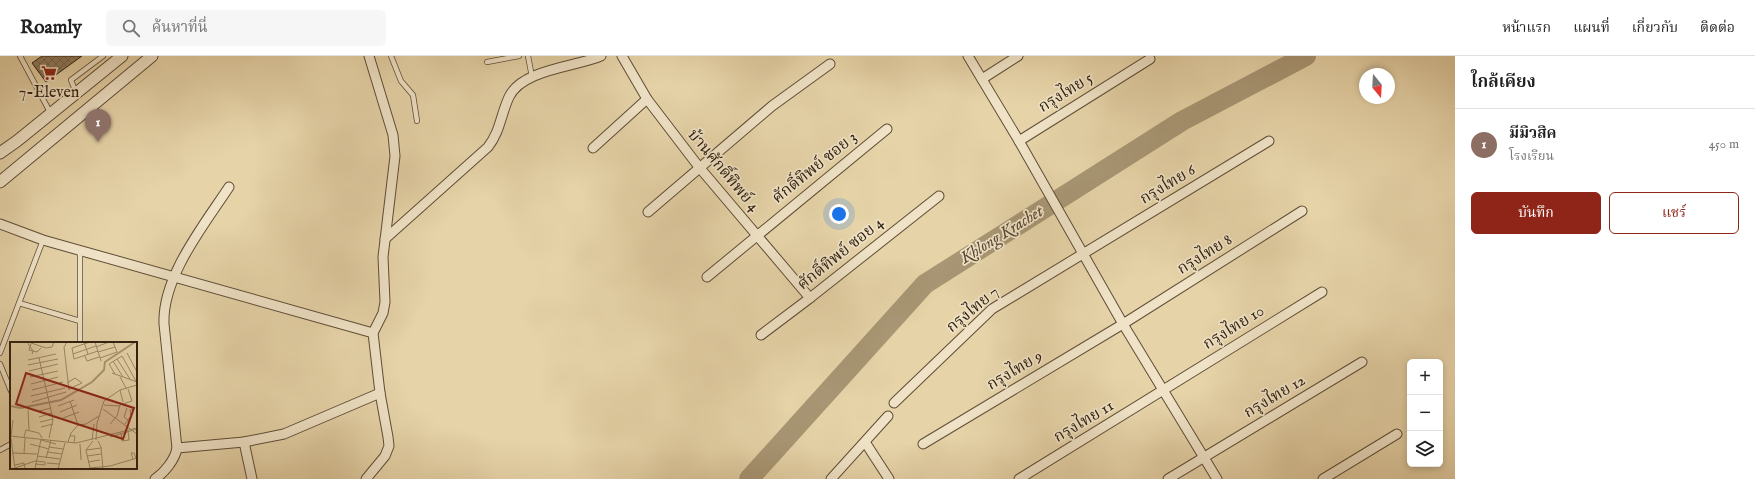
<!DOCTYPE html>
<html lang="th">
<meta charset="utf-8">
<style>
body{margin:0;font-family:"IM FELL English","Noto Serif Thai",serif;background:#f6f6f6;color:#222}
.controls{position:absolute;right:12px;bottom:12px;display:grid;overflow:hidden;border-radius:6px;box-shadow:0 2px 6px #0003}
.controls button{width:36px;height:36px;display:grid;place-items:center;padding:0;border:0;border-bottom:1px solid #e0e0e0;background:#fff;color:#222;font:20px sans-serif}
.compass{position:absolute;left:1359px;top:12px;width:36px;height:36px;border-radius:50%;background:#fff;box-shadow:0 2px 6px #0003;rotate:162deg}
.you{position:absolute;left:839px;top:158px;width:14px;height:14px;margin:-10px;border:3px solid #fff;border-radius:50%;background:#1a73e8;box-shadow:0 0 0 6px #1a73e833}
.badge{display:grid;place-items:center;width:26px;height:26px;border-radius:50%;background:#8f2418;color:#fff;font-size:13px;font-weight:700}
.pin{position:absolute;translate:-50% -33px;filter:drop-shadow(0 1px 2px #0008)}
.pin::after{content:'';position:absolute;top:21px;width:14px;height:12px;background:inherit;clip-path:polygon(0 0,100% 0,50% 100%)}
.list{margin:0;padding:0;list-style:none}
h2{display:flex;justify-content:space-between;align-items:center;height:52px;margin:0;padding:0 16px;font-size:17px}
h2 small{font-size:13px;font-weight:400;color:#767676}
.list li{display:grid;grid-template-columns:26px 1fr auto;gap:12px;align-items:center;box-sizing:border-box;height:72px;padding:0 16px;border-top:1px solid #e0e0e0}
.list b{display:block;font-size:15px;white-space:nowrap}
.list p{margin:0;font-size:13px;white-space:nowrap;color:#767676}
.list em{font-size:13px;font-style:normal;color:#767676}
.actions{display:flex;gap:8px;padding:12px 16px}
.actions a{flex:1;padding:9px 0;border:1px solid #8f2418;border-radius:6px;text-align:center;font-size:14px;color:#8f2418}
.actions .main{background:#8f2418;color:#fff}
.icon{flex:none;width:22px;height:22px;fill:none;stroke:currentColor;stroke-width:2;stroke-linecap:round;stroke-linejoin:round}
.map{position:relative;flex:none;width:1455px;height:423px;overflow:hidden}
header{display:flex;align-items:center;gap:24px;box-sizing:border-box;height:56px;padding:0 20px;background:#fff;border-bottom:1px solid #e0e0e0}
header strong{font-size:19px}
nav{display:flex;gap:22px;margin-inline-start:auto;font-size:14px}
.search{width:280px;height:36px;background:#f6f6f6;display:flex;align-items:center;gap:10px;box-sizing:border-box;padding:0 14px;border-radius:6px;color:#767676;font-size:15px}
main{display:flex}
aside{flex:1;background:#fff}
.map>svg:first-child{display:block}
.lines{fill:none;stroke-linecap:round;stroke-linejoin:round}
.river{stroke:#a89674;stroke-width:20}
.building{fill:url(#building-cross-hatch);stroke:#302010}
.service-casing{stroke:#5e4d36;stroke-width:6}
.minor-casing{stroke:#5e4d36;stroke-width:11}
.tertiary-casing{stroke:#5e4d36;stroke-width:13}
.service{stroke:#efe2c6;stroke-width:4.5}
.minor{stroke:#efe2c6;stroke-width:9}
.tertiary{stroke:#efe2c6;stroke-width:11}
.labels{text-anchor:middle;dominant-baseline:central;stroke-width:3.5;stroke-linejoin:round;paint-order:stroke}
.poi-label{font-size:16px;fill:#302010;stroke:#efe2c6}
.street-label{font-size:16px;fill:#302010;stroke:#efe2c6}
.water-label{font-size:17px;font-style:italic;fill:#5a4933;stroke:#efe2c6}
.inset-river{fill:none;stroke:#a89674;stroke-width:2}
.inset-road{fill:none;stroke:#9d8b6b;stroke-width:1}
.view{fill:#8f2418;fill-opacity:0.15;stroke:#8f2418;stroke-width:2}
.inset-edge{fill:none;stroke:#302010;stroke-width:2}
</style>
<header>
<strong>Roamly</strong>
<div class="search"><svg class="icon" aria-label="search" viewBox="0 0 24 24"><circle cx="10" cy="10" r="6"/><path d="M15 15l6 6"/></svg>ค้นหาที่นี่</div>
<nav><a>หน้าแรก</a><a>แผนที่</a><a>เกี่ยวกับ</a><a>ติดต่อ</a></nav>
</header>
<main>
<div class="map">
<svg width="1455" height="423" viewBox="0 0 1455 423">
<defs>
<pattern id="building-cross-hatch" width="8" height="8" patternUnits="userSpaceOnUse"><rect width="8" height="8" fill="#8f7d5f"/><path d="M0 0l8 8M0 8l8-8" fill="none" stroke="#75664d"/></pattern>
</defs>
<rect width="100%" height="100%" fill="#e6d3a8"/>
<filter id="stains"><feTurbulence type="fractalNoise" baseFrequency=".005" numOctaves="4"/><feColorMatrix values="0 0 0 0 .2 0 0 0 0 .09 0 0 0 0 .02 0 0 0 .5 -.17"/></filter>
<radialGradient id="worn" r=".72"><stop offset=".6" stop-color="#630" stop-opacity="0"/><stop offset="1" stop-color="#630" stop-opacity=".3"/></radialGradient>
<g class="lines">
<!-- river -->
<polyline class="river" points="749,423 925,228 1182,65 1306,0"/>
</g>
<!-- building -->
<polygon class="building" points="42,0 82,0 46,26 32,7"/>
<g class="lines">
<defs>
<g id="service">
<polyline points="20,0 51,58"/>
<polyline points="391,0 401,25 413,39 417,65"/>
<polyline points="528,0 532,21"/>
<polyline points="487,6 519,0"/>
<polyline points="76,37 71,24 103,0"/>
<polyline points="80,194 80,265"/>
<polyline points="19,247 80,265 80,287"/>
<polyline points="0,297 43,184"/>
<polyline points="0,308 11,335"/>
<polyline points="0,394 11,388"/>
</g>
<g id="minor">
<polyline points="622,0 647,43 699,111 810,242"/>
<polyline points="968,0 1019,85 1123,268 1217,423"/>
<polyline points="982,23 1018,0"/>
<polyline points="1019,85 1150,3"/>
<polyline points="593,92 647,43"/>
<polyline points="648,156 772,50 830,8"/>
<polyline points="0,168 43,184 373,277"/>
<path d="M385,183L488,91C500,76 501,58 509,41C522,13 576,11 601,0"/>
<polyline points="707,221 887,73"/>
<polyline points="761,279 810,242 939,140"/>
<polyline points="894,347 992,253 1269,85"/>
<polyline points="244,386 252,423"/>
<polyline points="865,386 889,423"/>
<polyline points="923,388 1123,268 1302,155"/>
<polyline points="177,392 244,386 284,378 380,337"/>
<path d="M155,423C164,417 175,404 177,392L164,268C162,221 204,169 229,131"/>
<polyline points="366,423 385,400 389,390 388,381 380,337 373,277 383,257 385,246 383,201 395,100 393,79 369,0"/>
<polyline points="831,423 888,360"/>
<polyline points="1019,423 1322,236"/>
<polyline points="1168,423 1362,306"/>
<polyline points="1323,423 1397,378"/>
</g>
<g id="tertiary">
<polyline points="0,97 17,85 122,0"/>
<polyline points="0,126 152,0"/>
</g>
</defs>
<!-- service casing -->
<use href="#service" class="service-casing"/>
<!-- minor casing -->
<use href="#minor" class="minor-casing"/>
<!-- tertiary casing -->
<use href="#tertiary" class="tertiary-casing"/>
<!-- service -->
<use href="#service" class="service"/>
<!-- minor -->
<use href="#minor" class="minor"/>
<!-- tertiary -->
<use href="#tertiary" class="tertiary"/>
</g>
<!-- icons -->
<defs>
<symbol id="supermarket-bare" viewBox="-9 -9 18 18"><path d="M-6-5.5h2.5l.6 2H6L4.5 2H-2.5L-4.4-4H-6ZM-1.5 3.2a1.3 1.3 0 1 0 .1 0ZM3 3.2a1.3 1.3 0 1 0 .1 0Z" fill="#8f2418" stroke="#efe2c6" stroke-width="2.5" paint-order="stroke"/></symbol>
</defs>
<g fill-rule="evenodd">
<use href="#supermarket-bare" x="38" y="6" width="22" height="22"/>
</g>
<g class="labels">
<!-- poi labels -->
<g class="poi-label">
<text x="49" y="37">7-Eleven</text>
</g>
<!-- street labels -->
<g class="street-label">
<text transform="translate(1066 37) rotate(-32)">กรุงไทย 5</text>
<text transform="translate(815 112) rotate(-39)">ศักดิ์ทิพย์ ซอย 3</text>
<text transform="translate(723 115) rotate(50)">บ้านศักดิ์ทิพย์ 4</text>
<text transform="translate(1168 129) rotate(-31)">กรุงไทย 6</text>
<text transform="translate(841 198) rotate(-39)">ศักดิ์ทิพย์ ซอย 4</text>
<text transform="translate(1205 199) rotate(-32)">กรุงไทย 8</text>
<text transform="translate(973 254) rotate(-40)">กรุงไทย 7</text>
<text transform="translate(1234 272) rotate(-32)">กรุงไทย 10</text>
<text transform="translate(1015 315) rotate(-31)">กรุงไทย 9</text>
<text transform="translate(1275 341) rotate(-31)">กรุงไทย 12</text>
<text transform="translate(1084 366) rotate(-31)">กรุงไทย 11</text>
</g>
<!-- water labels -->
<g class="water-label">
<text transform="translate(1002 179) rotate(-32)">Khlong Krachet</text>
</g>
</g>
<!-- overview -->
<g transform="translate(10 286)">
<rect width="127" height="127" fill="#e6d3a8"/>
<path class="inset-river" d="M0,64L11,66L51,58L82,40L94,28L95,20L125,0"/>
<path class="inset-road" d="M17,0L23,9L27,10L31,6M18,0L36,6L42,5L44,0M57,0L54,5L59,48M74,0L78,12M80,0L62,6L64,17L88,9M85,0L91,19M21,2L19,8L23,9L22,12M86,5L99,0M88,10L105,5M117,11L127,30M63,12L86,4M75,14L77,19L89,15M29,16L43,77L39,96M90,16L107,10L103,0M107,17L120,37M18,18L46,12M103,19L113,35M18,23L48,17M19,29L48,22M102,31L127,40M105,32L99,22L112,14L127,41M20,35L48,29M110,35L116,46M57,41L65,36L72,41L59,47M21,42L48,35M22,48L53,40M110,48L113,60M21,54L55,46M60,59L68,83M22,60L56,50M94,63L110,64M48,64L64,58M117,66L114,75L118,78M93,67L127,92M18,68L19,88M29,69L41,66M50,70L67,63M29,75L42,71M53,76L69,70M30,80L43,77M100,82L107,74L110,63L122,59L118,47M115,82L121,74L120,68L124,67M31,85L43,82M111,91L112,99L119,98L118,89M0,94L66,101L127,86M1,94L3,78M60,94H65L64,101M14,95L16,88L29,91L32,96M100,95L127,87M1,96L5,127M31,98L46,102M82,98L84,82M86,98L87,81L94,59L110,48L127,43M83,99L76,108L80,126L100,124L127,116M88,99L91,105L93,126M58,100L61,91L68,83L76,82L89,74M20,102L39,107M70,102L71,118M39,105L53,107M76,108L91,106M38,110L52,112M2,111L27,112M14,112L15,96M27,114L50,117M77,114L91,112M36,116L41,98M123,117L121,111H124L126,116M78,120L90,118M37,121L49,122M25,122L35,123V120L25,119M5,123L14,121L15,127M5,126L25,119M25,127L31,97M48,127L55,101"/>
<path class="view" d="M16,31L124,66L113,97L6,62Z"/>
<rect width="127" height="127" class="inset-edge"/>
</g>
<rect width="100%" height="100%" filter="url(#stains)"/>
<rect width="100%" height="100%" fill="url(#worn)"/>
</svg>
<div class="controls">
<button>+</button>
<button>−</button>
<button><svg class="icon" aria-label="layers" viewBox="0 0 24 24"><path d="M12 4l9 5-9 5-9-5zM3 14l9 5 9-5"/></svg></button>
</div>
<svg class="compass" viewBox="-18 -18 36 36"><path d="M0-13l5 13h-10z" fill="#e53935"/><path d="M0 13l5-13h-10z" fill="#767676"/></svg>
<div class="you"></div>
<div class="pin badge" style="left:98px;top:86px;background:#8d6e63">1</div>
</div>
<aside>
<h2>ใกล้เคียง<small></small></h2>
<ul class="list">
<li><span class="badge" style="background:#8d6e63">1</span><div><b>มีมิวสิค</b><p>โรงเรียน</p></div><em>450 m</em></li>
</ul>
<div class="actions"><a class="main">บันทึก</a><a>แชร์</a></div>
</aside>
</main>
